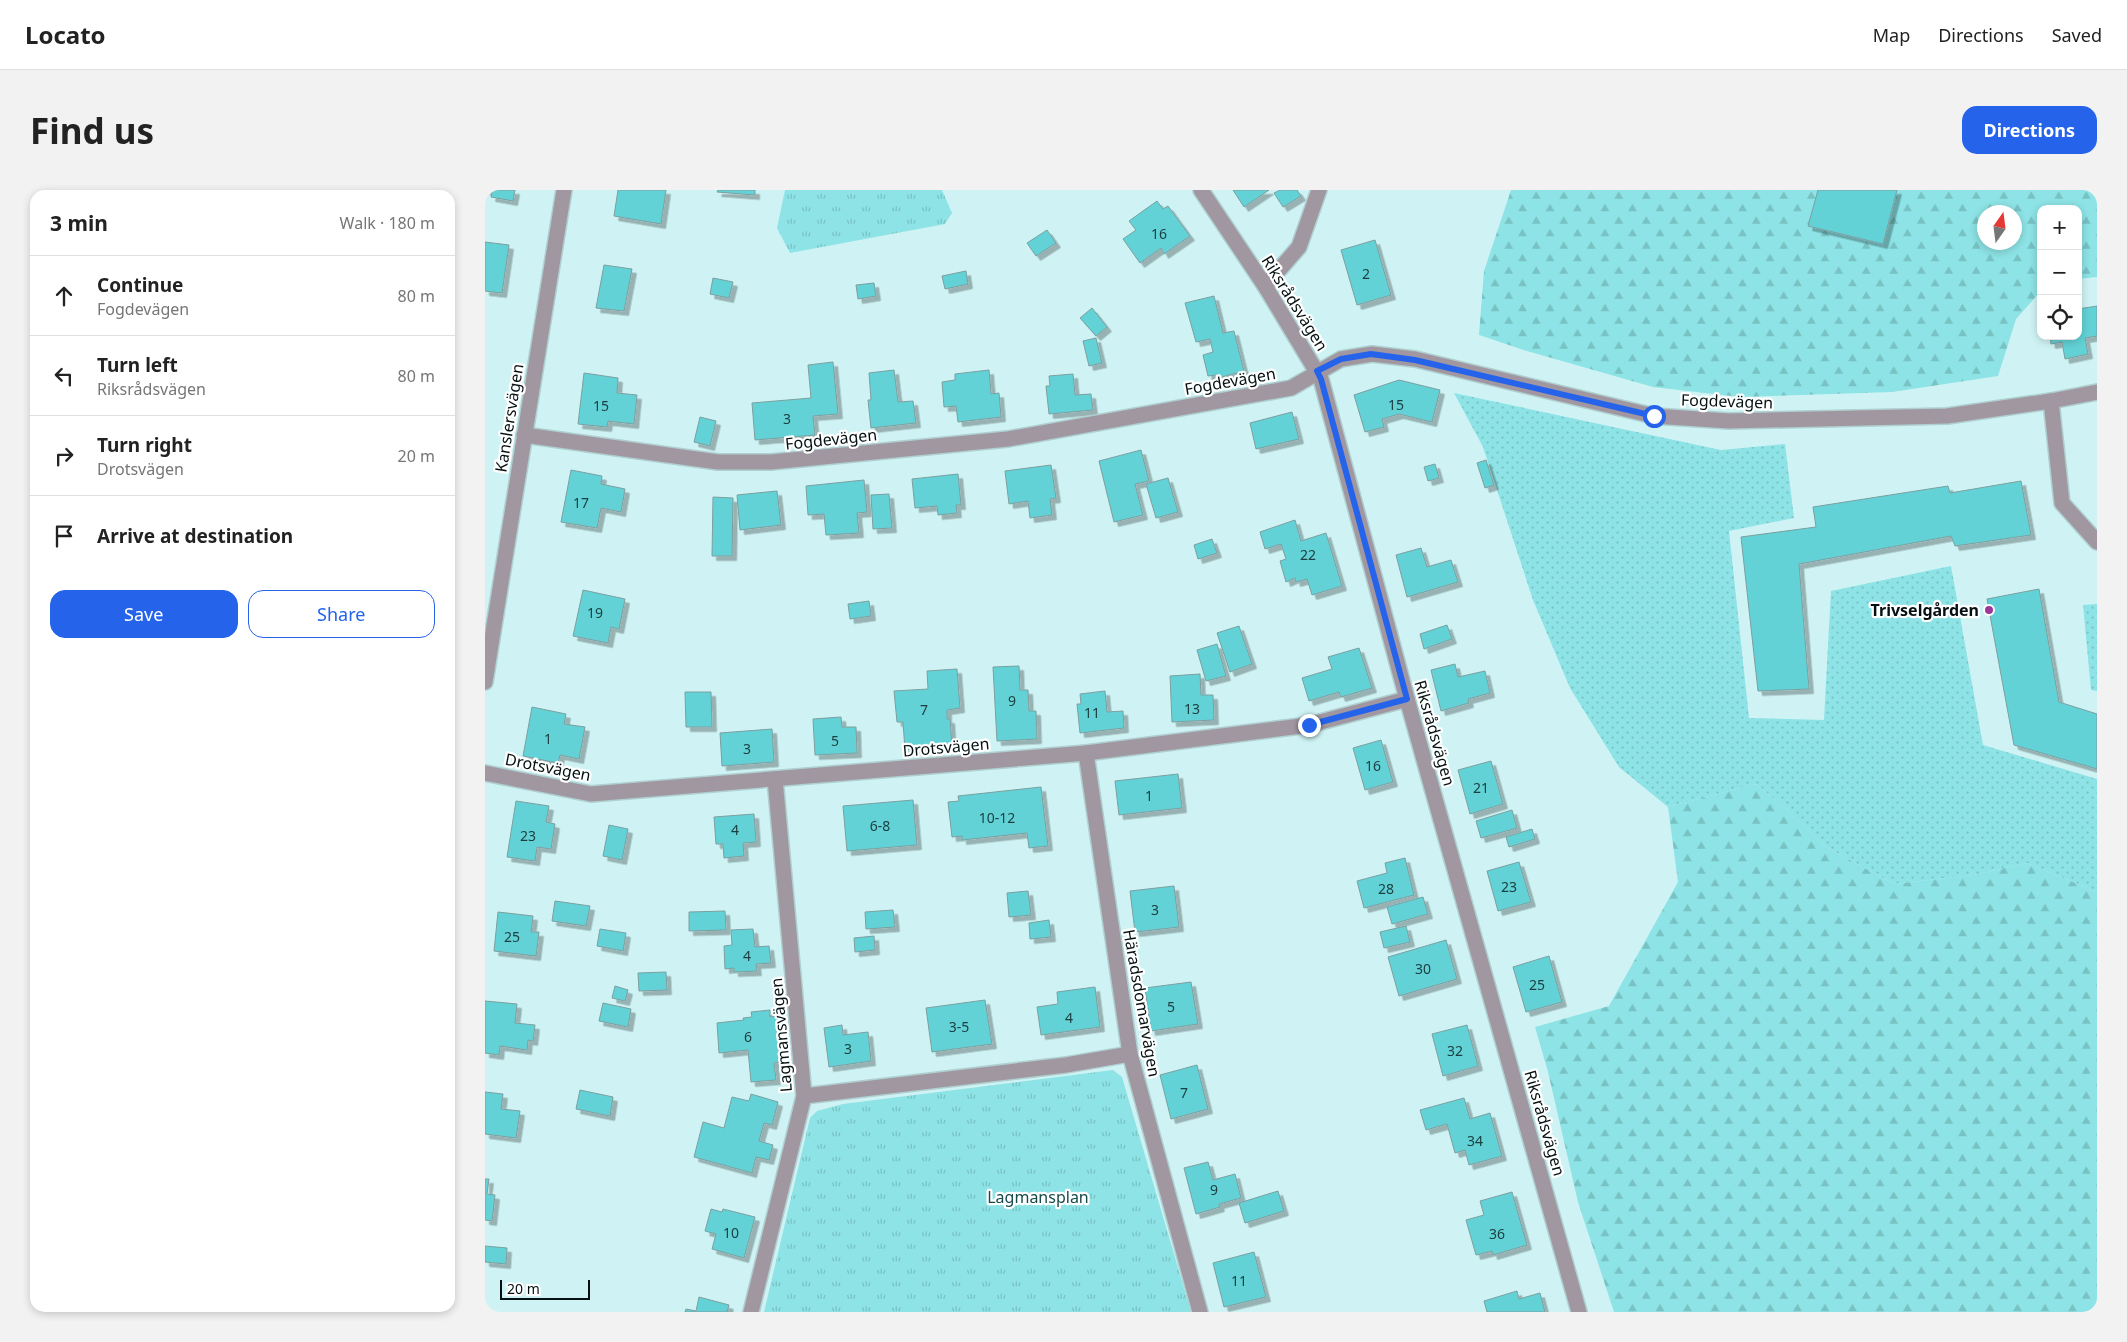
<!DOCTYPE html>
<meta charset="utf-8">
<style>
body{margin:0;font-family:"Noto Sans",sans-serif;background:#f2f2f2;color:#222}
.controls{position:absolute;right:15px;top:15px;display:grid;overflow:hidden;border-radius:10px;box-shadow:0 2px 8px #0003}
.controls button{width:45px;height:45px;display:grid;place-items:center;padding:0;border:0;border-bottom:1px solid #e0e0e0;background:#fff;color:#222;font:25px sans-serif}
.compass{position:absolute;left:1492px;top:15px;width:45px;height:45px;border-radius:50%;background:#fff;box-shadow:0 2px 8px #0003;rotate:14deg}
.scale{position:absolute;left:15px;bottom:12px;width:90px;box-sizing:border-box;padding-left:5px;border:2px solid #041011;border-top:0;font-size:14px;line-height:18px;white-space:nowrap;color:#041011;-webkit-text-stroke:4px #fff;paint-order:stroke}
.stop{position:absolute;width:15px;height:15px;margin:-11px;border:4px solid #2563eb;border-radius:50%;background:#fff}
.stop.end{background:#2563eb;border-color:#fff;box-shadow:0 1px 5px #0008}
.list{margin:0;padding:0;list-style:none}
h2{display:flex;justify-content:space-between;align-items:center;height:65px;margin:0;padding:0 20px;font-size:21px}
h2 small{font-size:16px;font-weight:400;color:#767676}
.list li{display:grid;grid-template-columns:32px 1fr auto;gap:15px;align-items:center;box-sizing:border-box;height:80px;padding:0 20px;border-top:1px solid #e0e0e0}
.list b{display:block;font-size:19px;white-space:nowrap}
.list p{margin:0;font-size:16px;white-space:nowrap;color:#767676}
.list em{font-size:16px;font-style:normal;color:#767676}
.actions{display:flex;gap:10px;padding:15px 20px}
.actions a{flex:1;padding:11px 0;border:1px solid #2563eb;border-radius:15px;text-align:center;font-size:18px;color:#2563eb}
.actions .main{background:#2563eb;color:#fff}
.icon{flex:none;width:28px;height:28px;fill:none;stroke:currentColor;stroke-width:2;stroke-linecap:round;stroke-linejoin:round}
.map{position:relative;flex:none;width:1612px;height:1122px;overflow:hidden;border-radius:15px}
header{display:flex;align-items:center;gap:30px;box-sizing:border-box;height:70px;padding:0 25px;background:#fff;border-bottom:1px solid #e0e0e0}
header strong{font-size:24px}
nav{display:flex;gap:28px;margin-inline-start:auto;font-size:18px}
.intro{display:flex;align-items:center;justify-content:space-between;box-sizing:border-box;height:120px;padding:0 30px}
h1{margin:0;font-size:35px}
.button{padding:12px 22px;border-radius:15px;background:#2563eb;color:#fff;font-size:18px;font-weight:700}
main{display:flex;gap:30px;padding:0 30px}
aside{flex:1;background:#fff;border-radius:15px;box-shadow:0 2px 8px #0003}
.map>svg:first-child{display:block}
.grass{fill:url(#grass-dots)}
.forest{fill:url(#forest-firs);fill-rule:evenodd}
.park{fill:url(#park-tufts)}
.building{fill:#62d2d6;stroke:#7c9fa0;filter:url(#shadow)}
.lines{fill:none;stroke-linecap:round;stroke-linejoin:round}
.street-casing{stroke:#afcfd0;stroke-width:18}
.street{stroke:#a197a0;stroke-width:15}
.route{stroke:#2563eb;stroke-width:6}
.poi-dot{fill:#9b369a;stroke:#fff;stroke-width:2}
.labels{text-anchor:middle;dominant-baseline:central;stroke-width:4.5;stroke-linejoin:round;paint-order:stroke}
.number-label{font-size:14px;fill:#1c4042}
.street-label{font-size:16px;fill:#041011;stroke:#fff}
.poi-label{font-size:16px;font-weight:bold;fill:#041011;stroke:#fff;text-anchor:end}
.park-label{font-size:16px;fill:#174a4b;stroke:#fff}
</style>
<header>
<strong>Locato</strong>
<nav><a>Map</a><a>Directions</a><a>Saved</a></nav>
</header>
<div class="intro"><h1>Find us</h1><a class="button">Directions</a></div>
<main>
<aside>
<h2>3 min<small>Walk · 180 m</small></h2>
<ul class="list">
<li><svg class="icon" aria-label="ahead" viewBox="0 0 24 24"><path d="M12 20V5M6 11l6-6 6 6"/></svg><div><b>Continue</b><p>Fogdevägen</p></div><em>80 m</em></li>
<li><svg class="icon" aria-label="left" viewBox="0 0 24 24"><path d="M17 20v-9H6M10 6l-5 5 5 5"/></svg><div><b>Turn left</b><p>Riksrådsvägen</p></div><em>80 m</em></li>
<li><svg class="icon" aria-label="right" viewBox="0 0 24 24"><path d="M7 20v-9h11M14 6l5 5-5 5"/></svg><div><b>Turn right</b><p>Drotsvägen</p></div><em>20 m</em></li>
<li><svg class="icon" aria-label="arrive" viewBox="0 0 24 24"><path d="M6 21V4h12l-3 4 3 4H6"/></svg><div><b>Arrive at destination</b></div></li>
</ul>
<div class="actions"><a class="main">Save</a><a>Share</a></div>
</aside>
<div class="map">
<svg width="1612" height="1122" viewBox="0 0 1612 1122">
<defs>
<pattern id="grass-dots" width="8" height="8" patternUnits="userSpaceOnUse" patternTransform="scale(1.25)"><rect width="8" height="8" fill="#8de3e5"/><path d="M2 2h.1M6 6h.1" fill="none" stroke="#78c2c3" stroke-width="1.8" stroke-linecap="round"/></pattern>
<pattern id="forest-firs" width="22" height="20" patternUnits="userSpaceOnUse" patternTransform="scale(1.25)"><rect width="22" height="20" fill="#8de3e5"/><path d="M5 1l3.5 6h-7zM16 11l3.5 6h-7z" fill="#78c2c3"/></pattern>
<pattern id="park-tufts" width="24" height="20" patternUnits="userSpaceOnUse" patternTransform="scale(1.25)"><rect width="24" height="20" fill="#8de3e5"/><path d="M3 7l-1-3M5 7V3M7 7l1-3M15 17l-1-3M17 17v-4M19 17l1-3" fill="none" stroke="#78c2c3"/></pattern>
<filter id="shadow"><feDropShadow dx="4.5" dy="4.5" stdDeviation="0" flood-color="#0004"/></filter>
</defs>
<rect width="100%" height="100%" fill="#cff3f4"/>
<!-- grass -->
<g class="grass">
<polygon points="969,203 1236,260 1300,254 1309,328 1244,341 1264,528 1339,530 1346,401 1466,376 1498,555 1612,589 1612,702 1542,673 1488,685 1409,694 1341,657 1301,619 1271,594 1183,617 1134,577 1085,498 1048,410 998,257"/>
<polygon points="1612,414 1612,501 1606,500 1598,415"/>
</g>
<!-- forest -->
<g class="forest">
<path d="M1026,0H1612V87L1593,89V19H1556V101L1531,129L1513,186L1407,202L1255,207L1168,197L1042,161L994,145L999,81ZM1500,22H1530V52H1500Z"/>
<polygon points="1271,594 1301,619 1341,657 1409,694 1488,685 1542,673 1612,702 1612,1122 1129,1122 1093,1012 1063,882 1050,837 1124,816 1193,692 1183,617"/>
</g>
<!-- park -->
<g class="park">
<polygon points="300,0 457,0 467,23 460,34 305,63 292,38"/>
<polygon points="628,880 637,887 706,1122 279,1122 325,928 332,921 358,914"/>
</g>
<!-- building -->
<g class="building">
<polygon points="0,0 30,0 28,11 6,7 7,2"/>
<polygon points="133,0 181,0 176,34 129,26"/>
<polygon points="233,0 270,0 270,5 232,2"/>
<polygon points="748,0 784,0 759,17"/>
<polygon points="795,0 812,0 816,6 798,17 789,3"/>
<polygon points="1333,0 1412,0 1398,54 1323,36"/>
<polygon points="672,11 678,19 683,16 705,46 679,64 676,58 655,73 638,49 651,40 644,31"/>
<polygon points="562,40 571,53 551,66 542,53"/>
<polygon points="890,50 906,105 872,115 856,60"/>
<polygon points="0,52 24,55 17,103 0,101"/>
<polygon points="119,75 147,79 139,121 111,118"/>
<polygon points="481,81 483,94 460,99 457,86"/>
<polygon points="228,88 248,92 244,108 225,104"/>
<polygon points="389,93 391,106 373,109 371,95"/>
<polygon points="729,106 738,143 749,141 759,181 733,188 732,185 723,186 718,165 728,162 725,149 711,152 700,113"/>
<polygon points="1612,116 1612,146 1600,148 1603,164 1580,169 1577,152 1566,154 1565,146 1593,146 1593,119"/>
<polygon points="607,118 622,137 611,146 595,128"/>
<polygon points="611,148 617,173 604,176 598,151"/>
<polygon points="348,172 353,224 328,226 330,245 270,250 267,213 326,208 323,175"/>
<polygon points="409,180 413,212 428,211 431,233 386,238 383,210 386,210 384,183"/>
<polygon points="504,180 506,204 514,203 516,227 473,232 471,216 459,217 457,192 470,190 470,184"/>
<polygon points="99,183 133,188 132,203 152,205 149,234 123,231 122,237 93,234"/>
<polygon points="588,184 590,205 606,204 608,220 564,224 561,196 565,196 564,186"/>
<polygon points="914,190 955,200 947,232 914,224 897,229 899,237 880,242 869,205"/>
<polygon points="807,222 814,249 771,259 765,233"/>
<polygon points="215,227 231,231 225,256 209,252"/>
<polygon points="656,260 664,291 650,294 658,325 629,332 614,271"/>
<polygon points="1001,270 1009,295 1000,298 992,273"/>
<polygon points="950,274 954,288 943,291 939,277"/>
<polygon points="566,275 571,308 565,309 567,325 545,328 543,311 524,314 520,281"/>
<polygon points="86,280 117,286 116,294 140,299 136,322 116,318 112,338 76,332"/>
<polygon points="473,284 476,315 471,315 472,323 453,325 452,316 430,318 427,289"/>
<polygon points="683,288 693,322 671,328 661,294"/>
<polygon points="379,290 382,322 372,323 374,343 341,345 339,324 323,325 321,296"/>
<polygon points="1536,291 1546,345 1470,356 1466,346 1314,374 1324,499 1273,501 1256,347 1331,337 1328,317 1463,296 1465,303"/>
<polygon points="292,301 296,335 255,340 252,305"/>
<polygon points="404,304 407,338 388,339 386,305"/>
<polygon points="228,307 248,308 247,366 227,366"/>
<polygon points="810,330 816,351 841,343 857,396 827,405 822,389 811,392 810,388 801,392 795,371 801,369 796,354 780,359 775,342"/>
<polygon points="727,349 732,363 713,369 709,355"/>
<polygon points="936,358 942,377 966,370 973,392 922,407 911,365"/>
<polygon points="1554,399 1574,512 1612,524 1612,579 1529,555 1502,409"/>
<polygon points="98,400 140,409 134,439 126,437 123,453 88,446"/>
<polygon points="384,411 386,426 365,429 363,414"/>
<polygon points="962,435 967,449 939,459 935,444"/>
<polygon points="754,436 767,474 745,482 732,443"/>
<polygon points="732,454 741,486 721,491 712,460"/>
<polygon points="874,458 887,498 856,507 854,502 824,511 817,488 847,479 843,467"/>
<polygon points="970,474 973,487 1000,481 1005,503 983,509 984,513 956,521 946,480"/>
<polygon points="534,476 535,500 543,500 544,521 551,521 552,549 512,551 508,477"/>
<polygon points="472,479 475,518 462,520 462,529 465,529 467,556 420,560 418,532 412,532 409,501 443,499 442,481"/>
<polygon points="715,484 716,505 728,505 729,530 687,532 685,486"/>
<polygon points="620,501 622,522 638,521 639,538 595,543 592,514 596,514 595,504"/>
<polygon points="200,502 226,502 227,537 201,537"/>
<polygon points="47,517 81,524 79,534 100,537 94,569 75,565 73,573 38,566"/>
<polygon points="356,527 357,537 371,537 372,563 330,565 328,529"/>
<polygon points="287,539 289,572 237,576 235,543"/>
<polygon points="896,550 908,592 880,600 868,558"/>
<polygon points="1006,571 1018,614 985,624 973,580"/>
<polygon points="693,584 697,618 634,625 630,591"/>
<polygon points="556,597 563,656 544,658 542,643 477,650 477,646 467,647 463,612 474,611 473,606"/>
<polygon points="428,610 432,655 362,661 358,616"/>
<polygon points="31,611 64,616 61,632 70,634 66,659 52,657 50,671 22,667"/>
<polygon points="1027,620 1032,638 996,648 991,631"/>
<polygon points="269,624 271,652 258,653 259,666 239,668 238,654 231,654 229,627"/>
<polygon points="124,635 143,639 137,670 118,666"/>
<polygon points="1047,639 1050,649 1024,657 1021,647"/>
<polygon points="920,668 929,705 879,718 872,691 902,683 900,673"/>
<polygon points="1034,672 1046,712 1013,721 1002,681"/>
<polygon points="689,696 694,737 650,742 645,701"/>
<polygon points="543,701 546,725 524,727 522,703"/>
<polygon points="938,707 943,724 907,734 902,717"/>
<polygon points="70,711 105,716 101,736 67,731"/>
<polygon points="408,720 410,737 381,739 380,722"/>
<polygon points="240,721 241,740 204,741 204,722"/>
<polygon points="13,722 48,726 46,742 54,742 51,766 9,761"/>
<polygon points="564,730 566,747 545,749 544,733"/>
<polygon points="921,736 925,752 899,758 895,742"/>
<polygon points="115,739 141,743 138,761 112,756"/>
<polygon points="268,739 270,757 284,756 286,773 271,774 272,781 249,782 249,778 240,779 239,756 247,755 246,740"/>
<polygon points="389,746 390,760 370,762 369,748"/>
<polygon points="961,750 972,789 914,806 903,767"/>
<polygon points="1064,766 1077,812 1041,822 1028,777"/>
<polygon points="181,782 182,800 154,801 153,783"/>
<polygon points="706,792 713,834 666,841 660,798"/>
<polygon points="130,796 143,800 140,811 127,808"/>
<polygon points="610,797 615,837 556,845 552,817 573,814 572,802"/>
<polygon points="500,810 507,854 447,862 441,818"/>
<polygon points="0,811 32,814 30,833 50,835 48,851 43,850 42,860 15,856 14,865 0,863"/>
<polygon points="118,813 146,819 143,837 114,831"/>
<polygon points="285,820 285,827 292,826 296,872 289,873 291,890 266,892 263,860 234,863 232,833 259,830 258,828 267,827 266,822"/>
<polygon points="357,835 358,845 383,842 386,871 344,877 339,838"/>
<polygon points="982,835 993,876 958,886 947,844"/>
<polygon points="712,875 723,919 686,929 675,885"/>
<polygon points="95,900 128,907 125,926 91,919"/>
<polygon points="0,902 18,904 16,919 35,921 31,948 0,944"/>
<polygon points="266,904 293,912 287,935 279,933 274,951 288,955 284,970 271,967 267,983 209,967 218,932 239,938 247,907 264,911"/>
<polygon points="979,908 985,929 1005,923 1017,966 984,975 980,960 970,963 962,934 941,940 935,920"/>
<polygon points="723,972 728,990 750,984 756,1008 734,1014 735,1017 711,1024 699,978"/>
<polygon points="0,989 4,989 2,1004 10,1005 7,1031 0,1030"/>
<polygon points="793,1001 799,1021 760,1033 754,1013"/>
<polygon points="1027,1002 1042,1055 1008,1065 1007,1061 991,1065 981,1030 999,1025 995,1011"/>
<polygon points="226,1019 237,1022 238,1019 270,1027 259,1068 227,1059 231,1044 220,1041"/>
<polygon points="0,1056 22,1058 21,1074 0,1072"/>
<polygon points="769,1062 781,1107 739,1117 728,1073"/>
<polygon points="1032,1101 1034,1109 1055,1103 1060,1122 1002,1122 999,1111"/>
<polygon points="214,1107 244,1115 242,1122 200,1122 201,1119 211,1121"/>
</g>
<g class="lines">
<defs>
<g id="street">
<polyline points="716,0 780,96 836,189 922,509 1094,1122"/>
<polyline points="780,96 814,57 834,0"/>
<polyline points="1566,211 1577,313 1612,352"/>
<polyline points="39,245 233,272 286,272 523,249 806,198 856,169 887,164 930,169 1169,226 1244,231 1462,226 1566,211 1612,202"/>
<polyline points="0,492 79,0"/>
<polyline points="601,563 645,864 715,1122"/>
<polyline points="0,583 106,604 601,563 824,535 922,509"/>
<polyline points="319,906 581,875 645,864"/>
<polyline points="266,1122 319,906 290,589"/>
</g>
</defs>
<!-- street casing -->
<use href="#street" class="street-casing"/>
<!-- street -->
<use href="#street" class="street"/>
</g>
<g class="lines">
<!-- route -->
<polyline class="route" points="824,535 922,509 836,189 832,181 856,169 886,164 930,170 1169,226"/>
</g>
<!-- markers -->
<circle class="poi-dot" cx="1504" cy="420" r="5"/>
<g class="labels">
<!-- number labels -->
<g class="number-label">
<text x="674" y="43">16</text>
<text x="881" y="83">2</text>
<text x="911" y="214">15</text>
<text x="116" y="215">15</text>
<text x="302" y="228">3</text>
<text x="96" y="312">17</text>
<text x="823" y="364">22</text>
<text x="110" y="422">19</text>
<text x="527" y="510">9</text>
<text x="707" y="518">13</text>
<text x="439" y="519">7</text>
<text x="607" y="522">11</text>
<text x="63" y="548">1</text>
<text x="350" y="550">5</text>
<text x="262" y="558">3</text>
<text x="888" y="575">16</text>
<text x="996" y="597">21</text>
<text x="664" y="605">1</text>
<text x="512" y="627">10-12</text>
<text x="395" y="635">6-8</text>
<text x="250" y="639">4</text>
<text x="43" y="645">23</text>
<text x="1024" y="696">23</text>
<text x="901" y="698">28</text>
<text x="670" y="719">3</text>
<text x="27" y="746">25</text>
<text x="262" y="765">4</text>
<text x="938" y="778">30</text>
<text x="1052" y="794">25</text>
<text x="686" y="816">5</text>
<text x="584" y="827">4</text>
<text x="474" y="836">3-5</text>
<text x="263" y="846">6</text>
<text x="363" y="858">3</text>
<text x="970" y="860">32</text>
<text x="699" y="902">7</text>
<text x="990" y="950">34</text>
<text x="729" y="999">9</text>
<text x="246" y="1042">10</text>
<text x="1012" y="1043">36</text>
<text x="754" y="1090">11</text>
</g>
<!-- street labels -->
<g class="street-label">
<text transform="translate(810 113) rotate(58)">Riksrådsvägen</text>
<text transform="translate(745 191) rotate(-10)">Fogdevägen</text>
<text transform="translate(1242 211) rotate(2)">Fogdevägen</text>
<text transform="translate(24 228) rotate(-81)">Kanslersvägen</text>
<text transform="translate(346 249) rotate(-6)">Fogdevägen</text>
<text transform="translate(950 543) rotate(74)">Riksrådsvägen</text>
<text transform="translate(461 557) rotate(-5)">Drotsvägen</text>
<text transform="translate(63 577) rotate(11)">Drotsvägen</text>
<text transform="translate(657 813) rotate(80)">Häradsdomarvägen</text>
<text transform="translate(296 845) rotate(-95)">Lagmansvägen</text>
<text transform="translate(1060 933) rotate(74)">Riksrådsvägen</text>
</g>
<!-- poi labels -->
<g class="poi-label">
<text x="1494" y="420">Trivselgården</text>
</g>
<!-- park labels -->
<g class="park-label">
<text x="553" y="1007">Lagmansplan</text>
</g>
</g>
</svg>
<div class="controls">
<button>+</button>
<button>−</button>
<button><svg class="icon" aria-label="locate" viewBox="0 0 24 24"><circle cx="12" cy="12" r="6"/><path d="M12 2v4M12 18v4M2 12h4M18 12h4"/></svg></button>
</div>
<svg class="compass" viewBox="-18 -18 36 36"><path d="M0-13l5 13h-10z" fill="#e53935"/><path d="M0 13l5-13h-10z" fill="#767676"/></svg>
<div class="scale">20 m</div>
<div class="stop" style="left:1169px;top:226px"></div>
<div class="stop end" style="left:824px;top:535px"></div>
</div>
</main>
